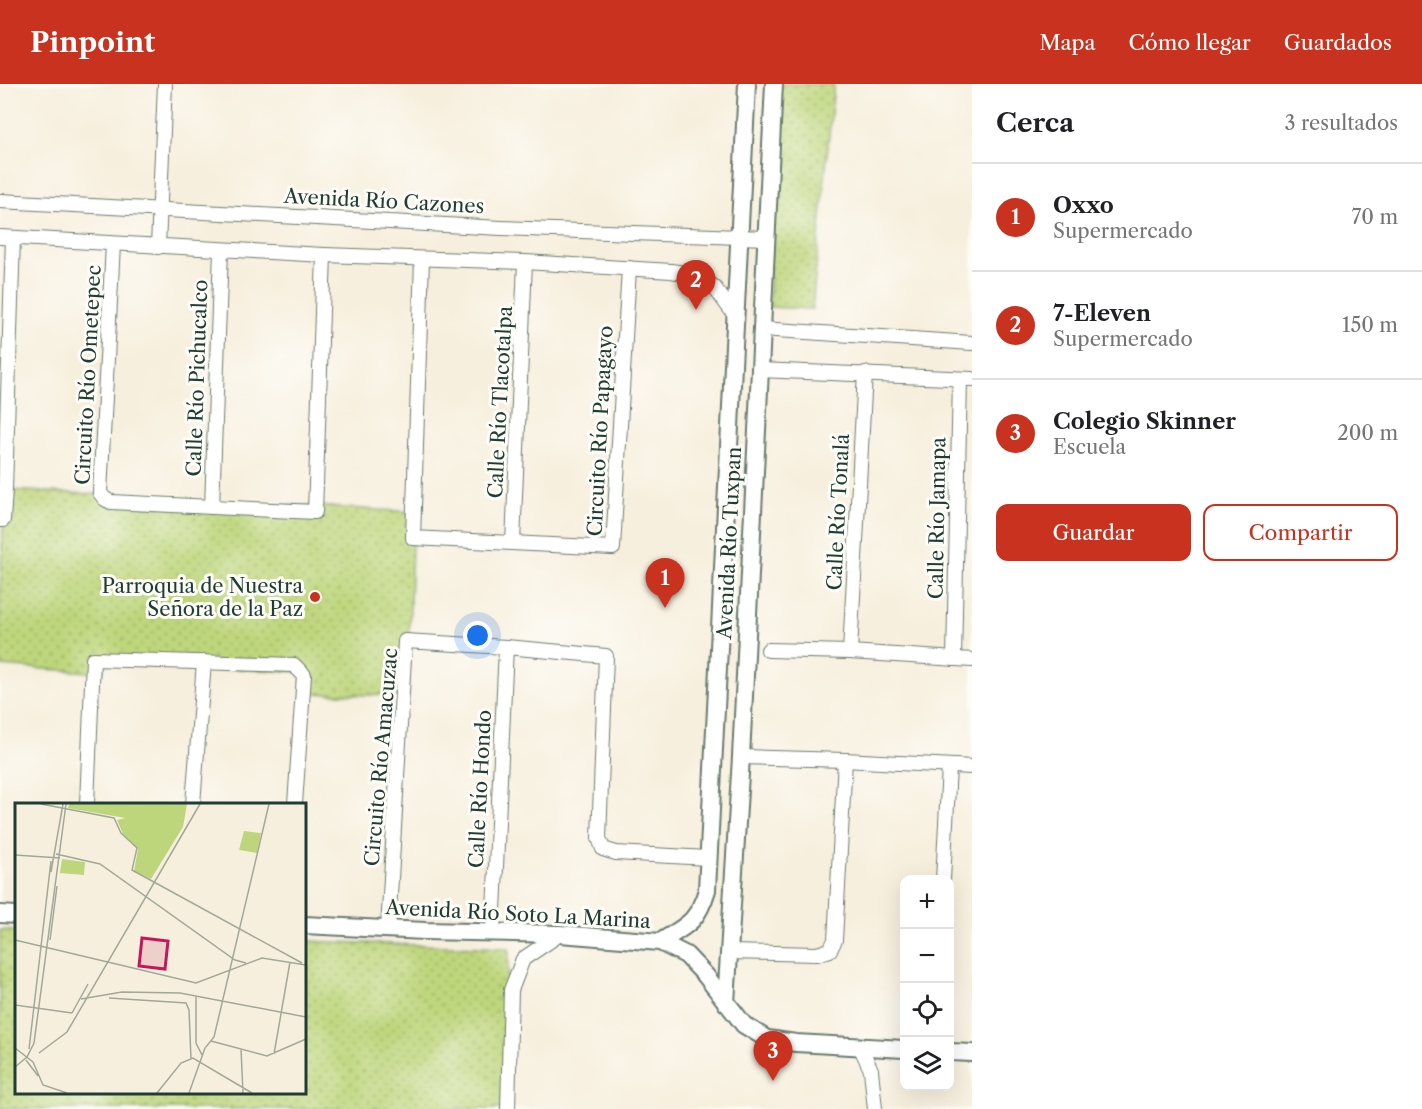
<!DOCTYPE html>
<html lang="es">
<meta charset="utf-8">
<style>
body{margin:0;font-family:"Libre Caslon Text",serif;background:#f6f6f6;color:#202124}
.controls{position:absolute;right:18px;bottom:18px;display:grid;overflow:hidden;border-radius:12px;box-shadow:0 6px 24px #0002}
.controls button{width:54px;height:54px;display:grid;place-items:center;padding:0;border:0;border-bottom:2px solid #e0e0e0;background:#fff;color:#202124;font:30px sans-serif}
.you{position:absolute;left:478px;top:552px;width:21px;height:21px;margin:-15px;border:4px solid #fff;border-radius:50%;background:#1a73e8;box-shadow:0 0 0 9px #1a73e833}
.badge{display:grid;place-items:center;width:39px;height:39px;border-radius:50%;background:#c8321e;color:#fff;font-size:20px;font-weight:700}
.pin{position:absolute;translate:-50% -50px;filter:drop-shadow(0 2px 3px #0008)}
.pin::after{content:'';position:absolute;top:32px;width:21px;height:18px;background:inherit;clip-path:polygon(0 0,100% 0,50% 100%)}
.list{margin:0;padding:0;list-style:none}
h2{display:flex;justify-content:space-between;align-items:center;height:78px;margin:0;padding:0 24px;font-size:26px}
h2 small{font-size:20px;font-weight:400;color:#757577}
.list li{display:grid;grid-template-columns:39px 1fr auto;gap:18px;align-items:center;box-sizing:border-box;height:108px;padding:0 24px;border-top:2px solid #e0e0e0}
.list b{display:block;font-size:22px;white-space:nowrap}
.list p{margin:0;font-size:20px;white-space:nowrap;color:#757577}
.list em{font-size:20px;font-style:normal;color:#757577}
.actions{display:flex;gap:12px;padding:18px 24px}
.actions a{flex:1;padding:14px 0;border:2px solid #c8321e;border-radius:12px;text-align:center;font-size:21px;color:#c8321e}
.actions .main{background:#c8321e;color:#fff}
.icon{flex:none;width:33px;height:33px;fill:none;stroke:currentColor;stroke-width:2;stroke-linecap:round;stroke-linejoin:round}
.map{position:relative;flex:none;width:972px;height:1025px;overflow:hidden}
header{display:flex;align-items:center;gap:36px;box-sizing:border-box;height:84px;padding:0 30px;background:#c8321e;color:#fff}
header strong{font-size:28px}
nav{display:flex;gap:33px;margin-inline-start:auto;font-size:21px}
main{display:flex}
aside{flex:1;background:#fff}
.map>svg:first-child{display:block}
.green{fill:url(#green-dots);stroke:#6e8a58;stroke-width:1.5}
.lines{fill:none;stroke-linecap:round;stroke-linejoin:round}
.minor-casing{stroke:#6b7b6f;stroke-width:16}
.tertiary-casing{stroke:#6b7b6f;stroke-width:20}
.minor{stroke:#fff;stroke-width:14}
.tertiary{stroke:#fff;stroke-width:16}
.poi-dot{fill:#c8321e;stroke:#fdfcf7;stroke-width:2}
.labels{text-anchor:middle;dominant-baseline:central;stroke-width:6;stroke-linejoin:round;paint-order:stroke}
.street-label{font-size:20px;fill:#1f3d34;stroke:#fdfcf7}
.poi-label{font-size:20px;fill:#1f3d34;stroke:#fdfcf7;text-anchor:end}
.inset-road{fill:none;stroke:#a1a899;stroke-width:1.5}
.view{fill:#c2185b;fill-opacity:0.15;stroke:#c2185b;stroke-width:3}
.inset-edge{fill:none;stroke:#1f3d34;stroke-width:3}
</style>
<header>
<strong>Pinpoint</strong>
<nav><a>Mapa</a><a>Cómo llegar</a><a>Guardados</a></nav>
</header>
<main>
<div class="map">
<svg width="972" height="1025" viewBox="0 0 972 1025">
<defs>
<pattern id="green-dots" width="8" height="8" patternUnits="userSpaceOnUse" patternTransform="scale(1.5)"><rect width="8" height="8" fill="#bed67b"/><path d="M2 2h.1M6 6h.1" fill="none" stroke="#9aaf66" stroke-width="1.8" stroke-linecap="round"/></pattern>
</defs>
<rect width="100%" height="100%" fill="#fdfcf7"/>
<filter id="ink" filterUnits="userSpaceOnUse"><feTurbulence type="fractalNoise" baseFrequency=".0167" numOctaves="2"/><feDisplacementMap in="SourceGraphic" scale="12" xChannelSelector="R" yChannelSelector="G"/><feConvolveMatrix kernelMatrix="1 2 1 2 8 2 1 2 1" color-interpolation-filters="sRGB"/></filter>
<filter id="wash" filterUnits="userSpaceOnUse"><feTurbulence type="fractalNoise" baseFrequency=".008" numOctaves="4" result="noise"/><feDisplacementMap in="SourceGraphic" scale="24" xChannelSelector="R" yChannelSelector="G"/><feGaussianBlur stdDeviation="1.35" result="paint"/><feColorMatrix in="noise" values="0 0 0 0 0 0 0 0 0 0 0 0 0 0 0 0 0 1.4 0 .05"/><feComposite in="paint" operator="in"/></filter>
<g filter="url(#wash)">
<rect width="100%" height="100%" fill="#f7efdd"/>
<!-- green -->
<g class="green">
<polygon points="778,0 834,0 812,225 768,223"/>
<polygon points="5,406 111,411 110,419 315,422 413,428 407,612 303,609 304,588 104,579 103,589 0,582 0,506"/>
<polygon points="0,846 16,847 16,1008 304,1008 305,857 509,864 504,1025 0,1025"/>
</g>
</g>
<g filter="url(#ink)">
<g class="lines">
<defs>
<g id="minor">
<polyline points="0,117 501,144 766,154"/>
<polyline points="0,153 324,171 525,178 671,187 698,191 714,203 737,234"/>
<polyline points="113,160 100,409 105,415 111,418 315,428 324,171"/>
<polyline points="158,163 165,0"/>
<polyline points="422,175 413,454 613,464 629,184"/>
<polyline points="761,245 972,259"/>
<polyline points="759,286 972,295"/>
<polyline points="212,423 221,166"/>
<polyline points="0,436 3,436 5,405 13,154"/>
<polyline points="513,459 525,178"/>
<polyline points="768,566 850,568 972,576"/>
<polyline points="850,568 865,289"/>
<polyline points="954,575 960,295"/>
<polyline points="741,673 845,676 972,683"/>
<polyline points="87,720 93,575 294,581 304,591 295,720"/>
<polyline points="193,720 204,578"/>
<polyline points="943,796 949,683"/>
<polyline points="388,845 405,557 506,563 606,572 599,754 603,765 616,769 708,774"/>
<polyline points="493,849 506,563"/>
<polyline points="729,868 817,870 830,866 835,856 845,676"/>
<polyline points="860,962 871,986 875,1025"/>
<polyline points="508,1025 511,906 523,875 560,850"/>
</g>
<g id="tertiary">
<polyline points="0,830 16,831"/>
<polyline points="304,841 425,847 560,850 660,858 686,871 706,892 744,941 767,955 796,959 904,965"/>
<path d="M660,858C687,841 697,839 707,806L747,0"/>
<polyline points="726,919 741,673 774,0"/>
<polyline points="950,968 972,969"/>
</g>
</defs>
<!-- minor casing -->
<use href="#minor" class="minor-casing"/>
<!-- tertiary casing -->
<use href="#tertiary" class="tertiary-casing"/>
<!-- minor -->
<use href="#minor" class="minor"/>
<!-- tertiary -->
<use href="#tertiary" class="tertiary"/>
</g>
</g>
<!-- markers -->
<circle class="poi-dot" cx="315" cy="513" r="6"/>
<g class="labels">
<!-- street labels -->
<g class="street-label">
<text transform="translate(384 117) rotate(3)">Avenida Río Cazones</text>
<text transform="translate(88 291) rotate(-87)">Circuito Río Ometepec</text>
<text transform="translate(197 294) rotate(-88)">Calle Río Pichucalco</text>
<text transform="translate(500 318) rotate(-87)">Calle Río Tlacotalpa</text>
<text transform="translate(600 347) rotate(-87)">Circuito Río Papagayo</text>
<text transform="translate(838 428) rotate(-87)">Calle Río Tonalá</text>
<text transform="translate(937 434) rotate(-89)">Calle Río Jamapa</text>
<text transform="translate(729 459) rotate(-87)">Avenida Río Tuxpan</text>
<text transform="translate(381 673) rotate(-85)">Circuito Río Amacuzac</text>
<text transform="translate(480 705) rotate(-87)">Calle Río Hondo</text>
<text transform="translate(518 830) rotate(3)">Avenida Río Soto La Marina</text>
</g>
<!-- poi labels -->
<g class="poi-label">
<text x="303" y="502">Parroquia de Nuestra<tspan x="303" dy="23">Señora de la Paz</tspan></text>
</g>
</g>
<!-- overview -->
<g transform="translate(15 719)">
<rect width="291" height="291" fill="#f7efdd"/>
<path d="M47,56L70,59L69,72L45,70Z" fill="#bed67b"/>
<path d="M54,1H172L168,24L136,76L119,68L123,46L108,31L102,17L110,15L53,5ZM229,28L246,30L242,50L224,47Z" fill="#bed67b"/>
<path class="inset-road" d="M26,1L99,15L106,30L122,45L117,67L287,160M41,51L85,61L220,157L231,160M0,52L45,55M36,69L48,1M0,137L181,180L247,155L291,162M35,137L42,83M181,194V240L187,252M94,195L171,200L174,207L176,256M66,196L107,189L165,190L291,214M0,202L57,210M57,210L73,181M196,238L252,253L291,236M0,245L18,259L28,282L52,290M14,246L36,58M226,246L228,290M24,250L52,229L185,1M259,251L275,159M11,257L23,273M0,264L12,254L19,240L51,1M142,290L166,260L178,255L237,290M174,290L190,245L199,234L254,1"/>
<path class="view" d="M127,135L153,138L150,166L124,163Z"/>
<rect width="291" height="291" class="inset-edge"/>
</g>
</svg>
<div class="controls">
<button>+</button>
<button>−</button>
<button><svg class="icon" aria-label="locate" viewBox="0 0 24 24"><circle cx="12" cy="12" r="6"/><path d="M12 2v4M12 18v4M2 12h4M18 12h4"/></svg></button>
<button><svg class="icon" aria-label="layers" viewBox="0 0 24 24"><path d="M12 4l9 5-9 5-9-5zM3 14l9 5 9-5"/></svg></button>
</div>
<div class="you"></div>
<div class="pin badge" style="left:665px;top:524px">1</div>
<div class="pin badge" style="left:696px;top:226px">2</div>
<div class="pin badge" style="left:773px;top:997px">3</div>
</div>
<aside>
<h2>Cerca<small>3 resultados</small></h2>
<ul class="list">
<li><span class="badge">1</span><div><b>Oxxo</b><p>Supermercado</p></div><em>70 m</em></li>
<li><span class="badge">2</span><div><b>7-Eleven</b><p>Supermercado</p></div><em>150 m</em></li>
<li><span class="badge">3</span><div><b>Colegio Skinner</b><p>Escuela</p></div><em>200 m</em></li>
</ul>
<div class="actions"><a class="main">Guardar</a><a>Compartir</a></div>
</aside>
</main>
